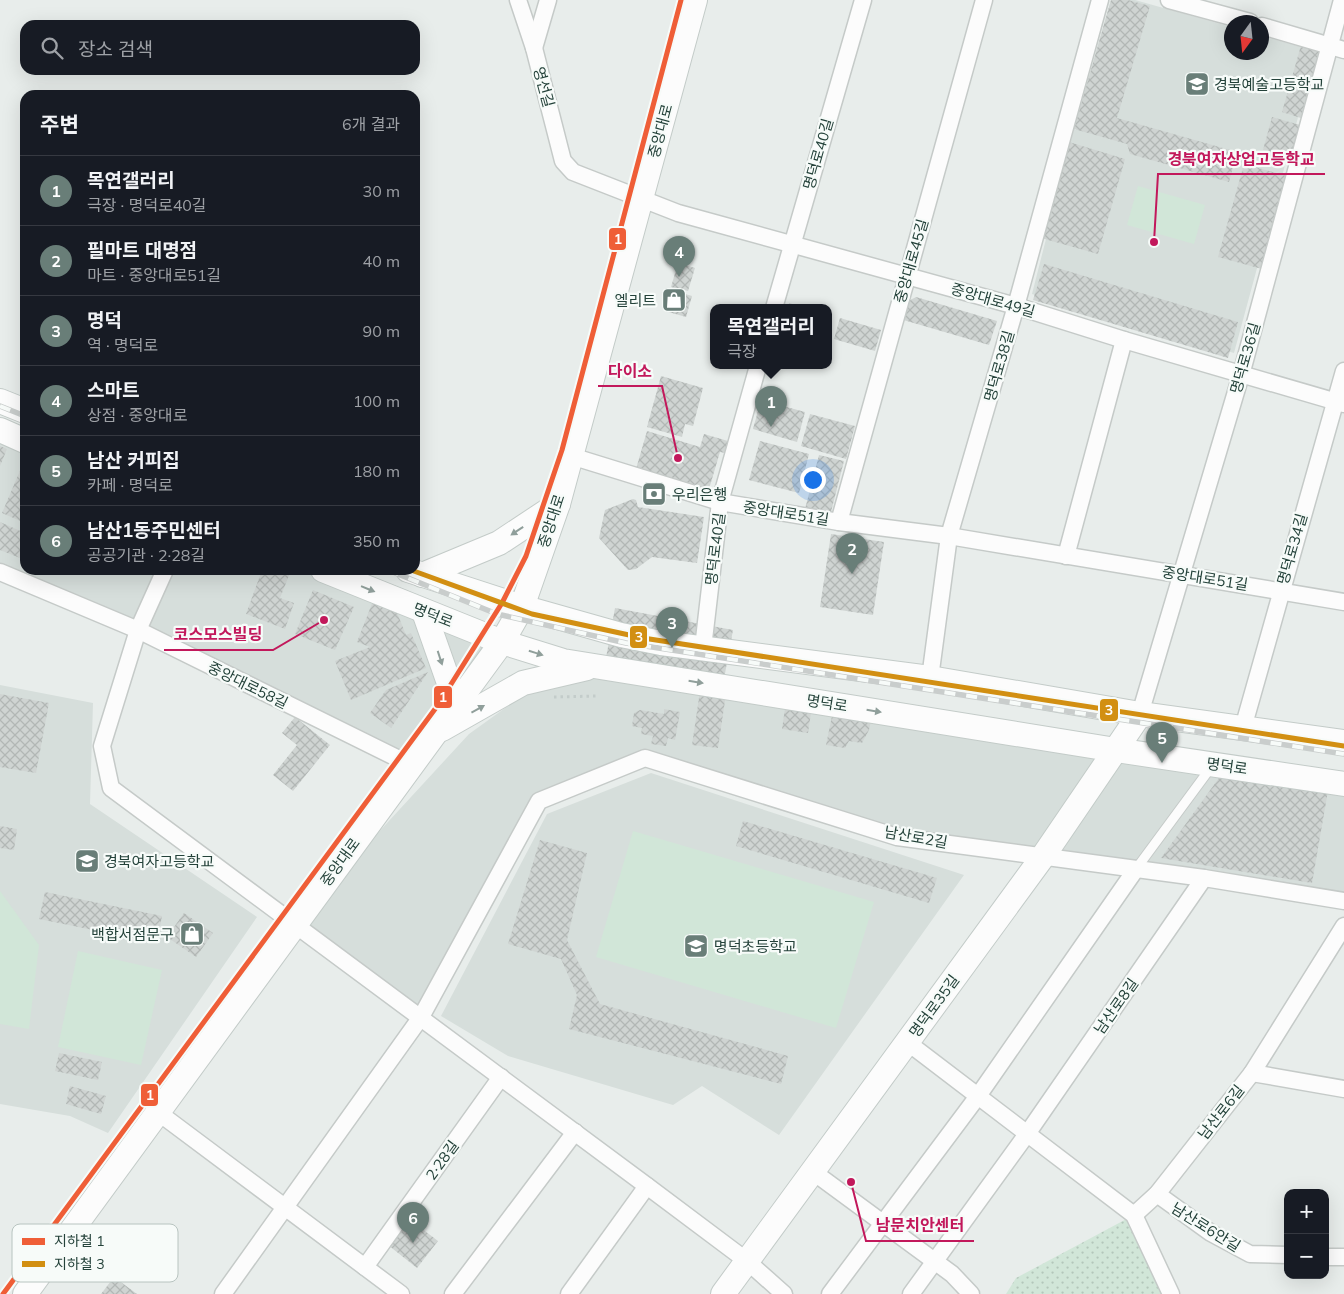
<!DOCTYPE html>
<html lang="ko">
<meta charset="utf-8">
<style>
body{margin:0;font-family:Mulish,"Noto Sans KR",sans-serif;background:#242831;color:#f1f3f6}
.controls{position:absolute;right:15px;bottom:15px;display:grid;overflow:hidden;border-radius:10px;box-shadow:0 5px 20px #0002}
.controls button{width:45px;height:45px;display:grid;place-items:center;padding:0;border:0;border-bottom:1px solid #363941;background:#171b24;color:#f1f3f6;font:25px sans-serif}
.compass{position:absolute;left:1224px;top:15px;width:45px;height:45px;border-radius:50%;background:#171b24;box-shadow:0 5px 20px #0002;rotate:195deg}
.you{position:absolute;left:812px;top:479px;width:18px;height:18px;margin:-12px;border:4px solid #fff;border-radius:50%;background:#1a73e8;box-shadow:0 0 0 8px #1a73e833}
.badge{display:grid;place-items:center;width:32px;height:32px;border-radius:50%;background:#697e78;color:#fff;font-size:16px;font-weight:700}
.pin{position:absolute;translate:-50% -41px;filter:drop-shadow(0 1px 2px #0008)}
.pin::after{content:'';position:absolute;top:26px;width:18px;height:15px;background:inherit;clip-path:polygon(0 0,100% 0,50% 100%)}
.popup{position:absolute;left:710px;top:304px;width:122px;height:65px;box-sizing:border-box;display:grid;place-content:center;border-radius:10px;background:#171b24;filter:drop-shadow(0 1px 4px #0005);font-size:16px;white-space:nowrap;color:#9ea1a6}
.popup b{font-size:19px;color:#f1f3f6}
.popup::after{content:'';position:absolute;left:50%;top:100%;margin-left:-10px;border:10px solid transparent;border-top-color:#171b24}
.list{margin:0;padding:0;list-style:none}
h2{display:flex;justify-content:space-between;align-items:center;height:65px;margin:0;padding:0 20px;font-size:21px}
h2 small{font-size:16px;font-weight:400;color:#9ea1a6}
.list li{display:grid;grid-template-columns:32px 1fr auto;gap:15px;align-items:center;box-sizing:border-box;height:70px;padding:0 20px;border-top:1px solid #363941}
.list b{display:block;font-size:19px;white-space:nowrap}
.list p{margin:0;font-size:16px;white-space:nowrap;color:#9ea1a6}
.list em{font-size:16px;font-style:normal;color:#9ea1a6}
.icon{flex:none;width:28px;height:28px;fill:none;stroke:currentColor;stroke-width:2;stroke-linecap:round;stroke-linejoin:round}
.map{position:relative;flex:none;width:1344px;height:1294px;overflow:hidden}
.search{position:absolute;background:#171b24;box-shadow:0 5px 20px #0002;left:20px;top:20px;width:400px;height:55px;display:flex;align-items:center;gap:12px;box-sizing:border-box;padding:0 18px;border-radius:15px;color:#9ea1a6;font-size:19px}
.panel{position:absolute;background:#171b24;box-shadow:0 5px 20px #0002;left:20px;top:90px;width:400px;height:485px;border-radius:15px}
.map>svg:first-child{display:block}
.built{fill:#d6dedb}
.grass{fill:#d1e6d8}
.park{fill:url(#park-dots)}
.building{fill:url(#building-cross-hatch)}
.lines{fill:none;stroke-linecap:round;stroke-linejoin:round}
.lane-casing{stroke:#c5cac8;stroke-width:11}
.street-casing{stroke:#c5cac8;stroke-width:19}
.secondary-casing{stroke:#c3cbc8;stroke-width:26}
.path{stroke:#c3ccca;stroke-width:3;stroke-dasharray:2.5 4;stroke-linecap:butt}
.lane{stroke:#fcfcfc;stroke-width:9}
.street{stroke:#fcfcfc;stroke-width:16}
.secondary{stroke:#fcfcfc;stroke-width:24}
.rail-casing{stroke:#c9cdcc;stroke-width:5.5}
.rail{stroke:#f7fbf9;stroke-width:4;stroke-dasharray:11;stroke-linecap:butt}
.metro-1-casing{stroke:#f7fbf9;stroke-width:9}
.metro-2-casing{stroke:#f7fbf9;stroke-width:9}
.metro-1{stroke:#ef5e37;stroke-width:5}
.metro-2{stroke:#d28f12;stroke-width:5}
.oneway{fill:#909f9b}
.labels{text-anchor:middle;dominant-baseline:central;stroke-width:4.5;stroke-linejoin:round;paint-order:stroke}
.poi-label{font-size:15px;fill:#24423a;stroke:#f7fbf9;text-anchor:start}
.street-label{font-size:15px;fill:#24423a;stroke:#f7fbf9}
.key{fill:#f7fbf9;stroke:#b8c4c0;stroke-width:1}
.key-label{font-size:14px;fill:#24423a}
.leader{fill:none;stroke:#c2185b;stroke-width:2}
.callout-dot{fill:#c2185b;stroke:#f7fbf9;stroke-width:2}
.callout-label{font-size:16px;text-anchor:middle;font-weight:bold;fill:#c2185b;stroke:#f7fbf9;stroke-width:4.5;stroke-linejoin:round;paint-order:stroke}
.line-badge{stroke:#f7fbf9;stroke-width:2}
.badge-label{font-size:14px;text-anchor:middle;font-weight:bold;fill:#fff}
</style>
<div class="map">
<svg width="1344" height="1294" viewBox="0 0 1344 1294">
<defs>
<pattern id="park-dots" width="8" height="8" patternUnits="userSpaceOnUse" patternTransform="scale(1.25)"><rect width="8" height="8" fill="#d1e6d8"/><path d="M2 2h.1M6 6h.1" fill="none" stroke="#b3c6ba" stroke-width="1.8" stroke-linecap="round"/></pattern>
<pattern id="building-cross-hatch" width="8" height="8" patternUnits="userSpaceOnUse" patternTransform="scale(1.25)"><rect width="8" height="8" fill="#cfd4d2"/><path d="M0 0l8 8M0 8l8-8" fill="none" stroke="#b2b7b5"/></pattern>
</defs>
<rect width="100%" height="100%" fill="#e8edeb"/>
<!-- built -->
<g class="built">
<polygon points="1111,0 1135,0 1231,27 1232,52 1262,52 1262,36 1316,51 1234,353 1032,294 1074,129 1076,130 1078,115"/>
<polygon points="0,428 25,439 25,570 333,570 502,642 411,765 0,572"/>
<polygon points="594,666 1344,776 1344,901 897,837 645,758 539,801 421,1017 295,923 469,734 547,678"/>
<polygon points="0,685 93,703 90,804 257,917 108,1133 70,1116 0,1104"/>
<polygon points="651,773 964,875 779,1135 702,1086 673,1105 508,1056 441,1016 547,814"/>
</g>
<!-- grass -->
<g class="grass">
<polygon points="1138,186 1205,205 1194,244 1127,225"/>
<polygon points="633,831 874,902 836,1028 596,957"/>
<polygon points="0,891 39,945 29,1029 0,1024"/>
<polygon points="78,951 162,970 141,1065 58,1047"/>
</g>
<!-- park -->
<polygon class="park" points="1134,1215 1171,1294 1006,1294 1016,1278"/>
<!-- building -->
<g class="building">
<polygon points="1111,0 1128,0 1150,6 1117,118 1237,152 1229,182 1130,154 1127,144 1074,129"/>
<polygon points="1302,42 1324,49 1304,119 1282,112"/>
<polygon points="1272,117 1300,125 1292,158 1263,150"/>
<polygon points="1069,142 1125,159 1098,254 1041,238"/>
<polygon points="1244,164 1287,176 1262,269 1218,257"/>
<polygon points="678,263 695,268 688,291 671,287"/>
<polygon points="1044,264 1238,322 1228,358 1033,300"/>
<polygon points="671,290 692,296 686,317 665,311"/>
<polygon points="916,297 997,321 989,345 900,319 905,303"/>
<polygon points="789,303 805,308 788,308"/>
<polygon points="840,318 881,330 875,351 834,339"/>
<polygon points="808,366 820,366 819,369"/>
<polygon points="661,376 703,388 693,426 685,424 682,437 647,427"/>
<polygon points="761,400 805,412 797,442 753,429"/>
<polygon points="810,414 855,426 846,459 801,446"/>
<polygon points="647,431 700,447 704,434 728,441 725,453 720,452 709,489 636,469"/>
<polygon points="760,441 809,454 799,493 749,480"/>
<polygon points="0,446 7,449 0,466"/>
<polygon points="819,455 844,461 830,516 805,509"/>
<polygon points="25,459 25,523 2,513"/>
<polygon points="633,499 636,500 638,507 704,517 697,563 652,557 636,569 628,570 599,538 605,510"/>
<polygon points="0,522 25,533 25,547 20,558 0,550"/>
<polygon points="831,534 884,542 873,615 820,607"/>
<polygon points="262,570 282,570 290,573 280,598 294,603 285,629 246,614"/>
<polygon points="313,590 354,607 335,650 295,634"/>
<polygon points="373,601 396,610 406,635 411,633 426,668 351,700 335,661 370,647 357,642"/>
<polygon points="615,608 733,630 724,679 606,658"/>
<polygon points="428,672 391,728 370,713 386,690"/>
<polygon points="700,691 726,694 718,748 692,745"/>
<polygon points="0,694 49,703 36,773 0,767"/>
<polygon points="786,702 812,706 808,733 782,729"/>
<polygon points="664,709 680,712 675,740 668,738 666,746 651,744 653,736 641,734 642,728 632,726 634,713 640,710 664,714"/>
<polygon points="832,716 872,717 869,730 862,743 849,741 845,748 826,745"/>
<polygon points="295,717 330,745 293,791 273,775 297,745 282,733"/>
<polygon points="1224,771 1329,785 1312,883 1161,858"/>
<polygon points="743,821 937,878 929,903 736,846"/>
<polygon points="0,826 17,829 14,850 0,848"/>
<polygon points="540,840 587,853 567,940 600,1004 788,1056 781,1084 569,1029 577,995 561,959 508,944"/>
<polygon points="45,892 162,916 157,943 39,919"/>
<polygon points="184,913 213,933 196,957 167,937"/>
<polygon points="59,1053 102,1062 98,1080 55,1071"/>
<polygon points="70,1086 106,1096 101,1114 66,1104"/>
<polygon points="408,1218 438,1241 417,1268 388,1245"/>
<polygon points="114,1277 137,1294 101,1294"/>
</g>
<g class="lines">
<defs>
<polyline id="lane" points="1136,869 1212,766"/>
<g id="street">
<polyline points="518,0 534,48 563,161 573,172 678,213 1016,306 1124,340 1344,404"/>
<polyline points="1169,0 1250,22"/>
<polyline points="1262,26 1344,50"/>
<polyline points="534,48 548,0"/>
<polyline points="774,308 863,0"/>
<polyline points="571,456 720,502 839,522 949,536 1344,602"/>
<polyline points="839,522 984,0"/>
<polyline points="1066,556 1124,340"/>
<polyline points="165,570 138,630 102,746 111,788 647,1186 747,1261 784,1294"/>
<polyline points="0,572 138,630 411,765"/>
<polyline points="703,648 720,502 758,366"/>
<polyline points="930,678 949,536 1016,306 1100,0"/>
<polyline points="1140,714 1241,375 1342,0"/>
<polyline points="1243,728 1344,371"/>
<polyline points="907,1042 1134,1215 1171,1294"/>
<polyline points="1252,1073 1344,1089"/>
<polyline points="159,1113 401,1294"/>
<polyline points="812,1171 952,1274 971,1294"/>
<polyline points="1157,1194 1211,1233 1250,1254 1288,1255"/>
<polyline points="1134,1215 1157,1194 1252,1073 1344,926"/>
<polyline points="1325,1257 1344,1257"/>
<polyline points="365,1267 501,1077"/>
<polyline points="223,1294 421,1017 539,801 645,758 897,837 1204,878 1344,901"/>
<polyline points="453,1294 575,1132"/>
<polyline points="569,1294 647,1186"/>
<polyline points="830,1294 978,1096 1136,869"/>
<polyline points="911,1294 1027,1134 1204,878"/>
</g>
<g id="secondary">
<polyline points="0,401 25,411"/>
<polyline points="0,430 25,441"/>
<polyline points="323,570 502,642 563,661 1116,750 1344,784"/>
<polyline points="408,570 522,607 621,635 661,643 930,678 1140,714 1344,742"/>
<polyline points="422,575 499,543 558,504"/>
<polyline points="424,612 456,703"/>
<polyline points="442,729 523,683 587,668"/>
<polyline points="25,1294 502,642 522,607 558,504 695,0"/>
<polyline points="723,1294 1044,855 1140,714"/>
</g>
</defs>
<!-- lane casing -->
<use href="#lane" class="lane-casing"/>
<!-- street casing -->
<use href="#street" class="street-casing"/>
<!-- secondary casing -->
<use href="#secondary" class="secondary-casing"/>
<!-- path -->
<polyline class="path" points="554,697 596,696"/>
<!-- lane -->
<use href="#lane" class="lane"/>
<!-- street -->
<use href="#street" class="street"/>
<!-- secondary -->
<use href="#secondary" class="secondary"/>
<defs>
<g id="rail">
<polyline points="0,406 25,416"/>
<polyline points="388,570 497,614 626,643 1344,754"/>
</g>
</defs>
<!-- rail casing -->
<use href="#rail" class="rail-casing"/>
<!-- rail -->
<use href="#rail" class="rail"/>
<defs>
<polyline id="metro-1" points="3,1294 438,705 502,603 526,556 562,450 681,0"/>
<polyline id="metro-2" points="411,570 532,614 643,638 1344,746"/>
</defs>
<!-- metro-1 casing -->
<use href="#metro-1" class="metro-1-casing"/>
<!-- metro-2 casing -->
<use href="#metro-2" class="metro-2-casing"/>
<!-- metro-1 -->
<use href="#metro-1" class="metro-1"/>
<!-- metro-2 -->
<use href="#metro-2" class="metro-2"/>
</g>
<!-- one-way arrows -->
<defs><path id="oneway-solid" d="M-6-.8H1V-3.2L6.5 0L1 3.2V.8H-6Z" transform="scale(1.25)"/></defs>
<g class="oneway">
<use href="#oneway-solid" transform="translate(517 531) rotate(146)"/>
<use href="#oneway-solid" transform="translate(368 589) rotate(22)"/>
<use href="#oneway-solid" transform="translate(536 653) rotate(17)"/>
<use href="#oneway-solid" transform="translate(440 658) rotate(72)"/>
<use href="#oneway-solid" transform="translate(696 682) rotate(9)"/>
<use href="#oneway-solid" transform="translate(478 709) rotate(-29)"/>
<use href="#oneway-solid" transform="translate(874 711) rotate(9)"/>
</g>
<!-- icons -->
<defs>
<symbol id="school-square" viewBox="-11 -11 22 22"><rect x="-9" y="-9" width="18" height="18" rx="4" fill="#697e78" stroke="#f7fbf9"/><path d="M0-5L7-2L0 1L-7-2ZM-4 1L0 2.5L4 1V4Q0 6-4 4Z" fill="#fff"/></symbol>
<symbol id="shop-square" viewBox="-11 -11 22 22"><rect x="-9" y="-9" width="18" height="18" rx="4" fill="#697e78" stroke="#f7fbf9"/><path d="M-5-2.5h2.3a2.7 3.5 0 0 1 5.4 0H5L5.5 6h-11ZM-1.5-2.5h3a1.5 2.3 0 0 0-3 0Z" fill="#fff"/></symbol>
<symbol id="bank-square" viewBox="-11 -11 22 22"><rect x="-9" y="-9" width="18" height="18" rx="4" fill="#697e78" stroke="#f7fbf9"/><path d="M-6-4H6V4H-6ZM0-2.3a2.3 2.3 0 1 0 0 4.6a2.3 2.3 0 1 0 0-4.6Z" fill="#fff"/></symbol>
</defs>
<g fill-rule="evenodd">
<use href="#school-square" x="1183" y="70" width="28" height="28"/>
<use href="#shop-square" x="660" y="286" width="28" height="28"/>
<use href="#bank-square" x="640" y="480" width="28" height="28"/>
<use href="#school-square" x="73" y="847" width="28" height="28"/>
<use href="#shop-square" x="178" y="920" width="28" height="28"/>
<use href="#school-square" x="682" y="932" width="28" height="28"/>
</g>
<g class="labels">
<!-- poi labels -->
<g class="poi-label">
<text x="1214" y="84">경북예술고등학교</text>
<text x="656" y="300" text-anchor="end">엘리트</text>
<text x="672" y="494">우리은행</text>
<text x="104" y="861">경북여자고등학교</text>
<text x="174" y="934" text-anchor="end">백합서점문구</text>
<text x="714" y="946">명덕초등학교</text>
</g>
<!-- street labels -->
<g class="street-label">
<text transform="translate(544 87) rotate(75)">영선길</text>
<text transform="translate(660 131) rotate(-75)">중앙대로</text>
<text transform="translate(818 154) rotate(-74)">명덕로40길</text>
<text transform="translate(911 261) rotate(-74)">중앙대로45길</text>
<text transform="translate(993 300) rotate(16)">중앙대로49길</text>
<text transform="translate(1245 358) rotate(-74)">명덕로36길</text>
<text transform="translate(999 366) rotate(-74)">명덕로38길</text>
<text transform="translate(786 513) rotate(9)">중앙대로51길</text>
<text transform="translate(551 521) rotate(-72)">중앙대로</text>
<text transform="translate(715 549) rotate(-83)">명덕로40길</text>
<text transform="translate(1292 549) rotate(-74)">명덕로34길</text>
<text transform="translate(1205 578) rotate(9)">중앙대로51길</text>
<text transform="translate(433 615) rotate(21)">명덕로</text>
<text transform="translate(248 685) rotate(26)">중앙대로58길</text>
<text transform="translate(827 703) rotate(9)">명덕로</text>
<text transform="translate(1227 766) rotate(8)">명덕로</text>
<text transform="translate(916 837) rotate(10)">남산로2길</text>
<text transform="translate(340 862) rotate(-54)">중앙대로</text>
<text transform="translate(934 1006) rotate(-54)">명덕로35길</text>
<text transform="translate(1116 1006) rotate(-55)">남산로8길</text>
<text transform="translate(1221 1112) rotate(-52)">남산로6길</text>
<text transform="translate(442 1160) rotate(-54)">2·28길</text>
<text transform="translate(1206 1227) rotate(32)">남산로6안길</text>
</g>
</g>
<!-- legend -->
<rect x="12" y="1224" width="166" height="58" rx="8" class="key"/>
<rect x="22" y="1238" width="23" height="7" fill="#ef5e37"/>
<rect x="22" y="1261" width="23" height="6" fill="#d28f12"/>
<g class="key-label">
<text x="54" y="1246">지하철 1</text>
<text x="54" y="1269">지하철 3</text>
</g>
<!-- callouts -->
<path class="leader" d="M1154 242L1158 174H1325M678 458L662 386H598M324 620L273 650H164M851 1182L866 1241H974"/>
<g class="callout-dot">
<circle cx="1154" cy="242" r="5"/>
<circle cx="678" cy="458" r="5"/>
<circle cx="324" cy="620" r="5"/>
<circle cx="851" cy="1182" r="5"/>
</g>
<g class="callout-label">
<text x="1241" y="165">경북여자상업고등학교</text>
<text x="630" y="377">다이소</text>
<text x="218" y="640">코스모스빌딩</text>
<text x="920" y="1231">남문치안센터</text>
</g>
<g class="line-badge">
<rect x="608" y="227" width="19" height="24" rx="5" fill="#ef5e37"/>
<rect x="629" y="625" width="19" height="24" rx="5" fill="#d28f12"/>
<rect x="433" y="685" width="20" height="24" rx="5" fill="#ef5e37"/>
<rect x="1099" y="698" width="20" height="24" rx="5" fill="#d28f12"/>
<rect x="140" y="1083" width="19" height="24" rx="5" fill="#ef5e37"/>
</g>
<g class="badge-label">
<text x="618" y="244">1</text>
<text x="639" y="642">3</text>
<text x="443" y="702">1</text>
<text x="1109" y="715">3</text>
<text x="150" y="1100">1</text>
</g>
</svg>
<div class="controls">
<button>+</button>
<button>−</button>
</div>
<svg class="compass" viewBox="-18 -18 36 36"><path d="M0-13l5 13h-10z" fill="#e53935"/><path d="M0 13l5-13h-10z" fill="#9ea1a6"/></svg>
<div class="you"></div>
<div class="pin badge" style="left:771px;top:427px">1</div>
<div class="popup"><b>목연갤러리</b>극장</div>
<div class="pin badge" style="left:852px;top:574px">2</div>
<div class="pin badge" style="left:672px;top:648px">3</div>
<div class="pin badge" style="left:679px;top:277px">4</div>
<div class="pin badge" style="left:1162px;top:763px">5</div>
<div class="pin badge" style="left:413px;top:1243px">6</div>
<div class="search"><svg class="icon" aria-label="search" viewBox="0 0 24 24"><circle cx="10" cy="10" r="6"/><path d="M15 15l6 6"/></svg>장소 검색</div>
<section class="panel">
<h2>주변<small>6개 결과</small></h2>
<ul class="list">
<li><span class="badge">1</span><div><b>목연갤러리</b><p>극장 · 명덕로40길</p></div><em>30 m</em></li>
<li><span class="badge">2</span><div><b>필마트 대명점</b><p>마트 · 중앙대로51길</p></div><em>40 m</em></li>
<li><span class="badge">3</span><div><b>명덕</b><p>역 · 명덕로</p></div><em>90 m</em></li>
<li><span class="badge">4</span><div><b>스마트</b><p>상점 · 중앙대로</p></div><em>100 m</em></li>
<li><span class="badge">5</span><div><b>남산 커피집</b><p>카페 · 명덕로</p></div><em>180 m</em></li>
<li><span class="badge">6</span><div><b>남산1동주민센터</b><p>공공기관 · 2·28길</p></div><em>350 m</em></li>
</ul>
</section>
</div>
